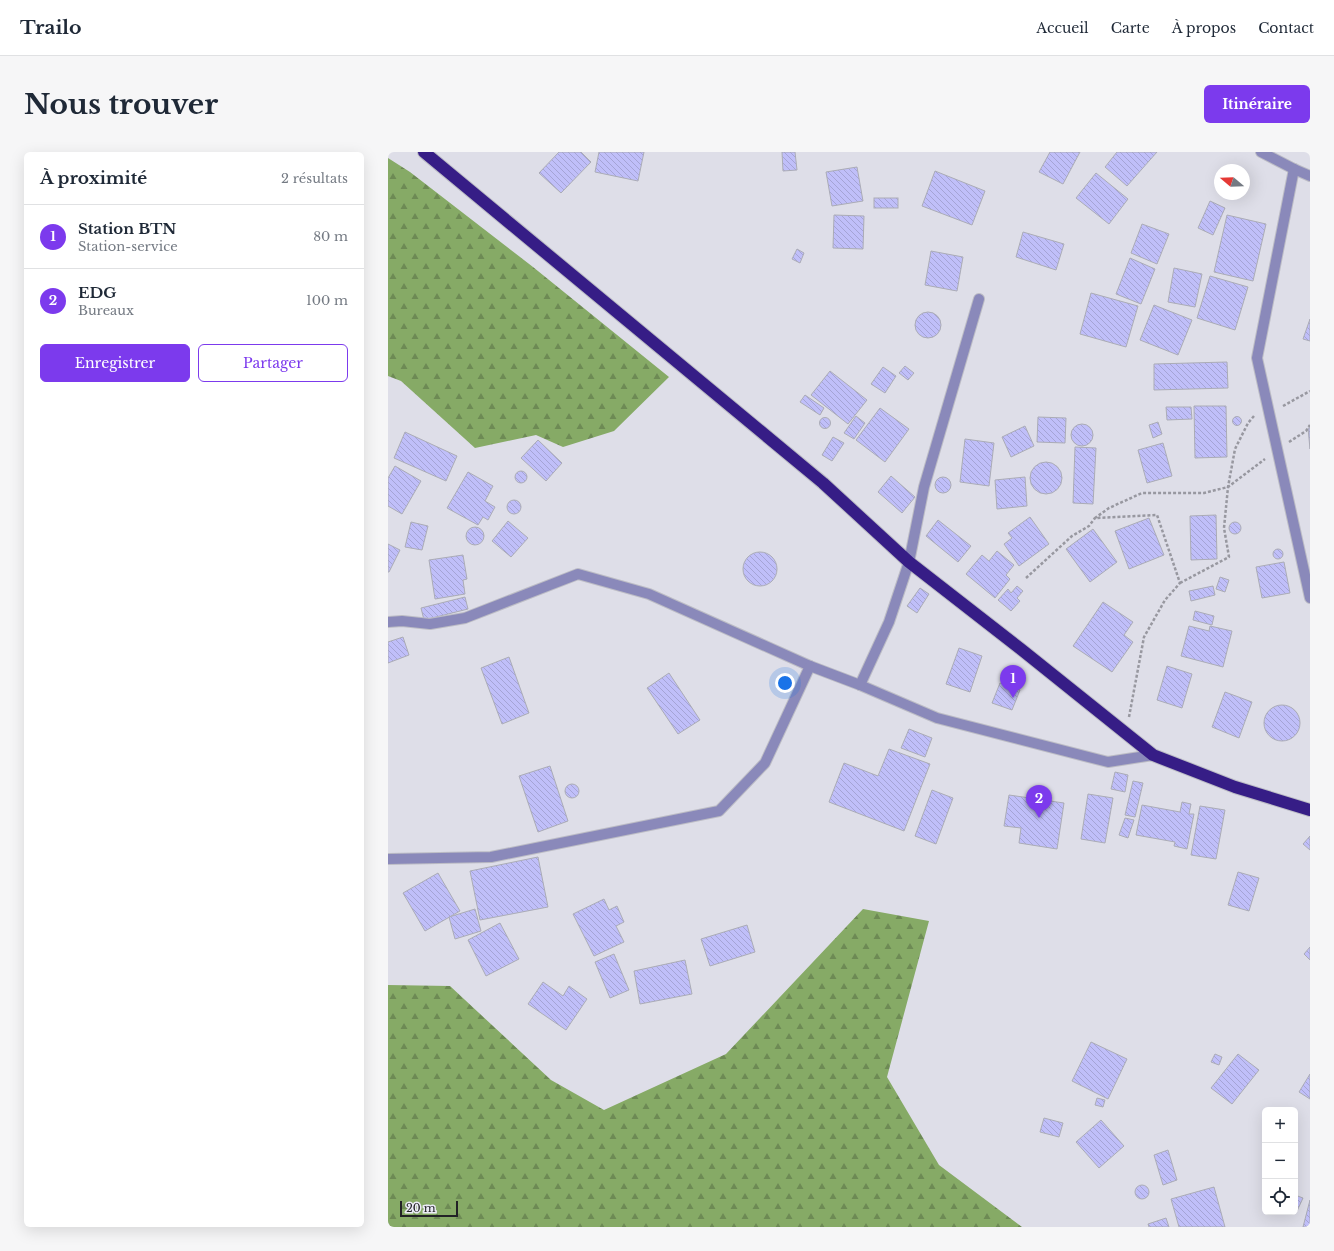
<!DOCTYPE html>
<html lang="fr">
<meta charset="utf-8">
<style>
body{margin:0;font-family:"Libre Baskerville",serif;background:#f6f6f7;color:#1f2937}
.controls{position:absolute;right:12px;bottom:12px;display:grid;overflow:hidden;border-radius:6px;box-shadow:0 4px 16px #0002}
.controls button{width:36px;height:36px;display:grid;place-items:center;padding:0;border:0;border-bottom:1px solid #e0e1e3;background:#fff;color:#1f2937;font:20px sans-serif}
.compass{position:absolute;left:826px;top:12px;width:36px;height:36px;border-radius:50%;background:#fff;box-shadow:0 4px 16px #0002;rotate:289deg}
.scale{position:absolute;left:12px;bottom:10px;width:58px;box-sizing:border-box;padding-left:4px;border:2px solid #222226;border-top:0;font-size:11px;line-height:14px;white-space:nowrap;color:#222226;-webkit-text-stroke:3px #ebebf6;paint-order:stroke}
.you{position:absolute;left:397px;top:531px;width:14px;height:14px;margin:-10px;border:3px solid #fff;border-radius:50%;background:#1a73e8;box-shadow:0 0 0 6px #1a73e833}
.badge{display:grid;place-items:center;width:26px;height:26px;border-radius:50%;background:#7c3aed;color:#fff;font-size:13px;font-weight:700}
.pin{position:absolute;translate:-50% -33px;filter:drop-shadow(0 1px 2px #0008)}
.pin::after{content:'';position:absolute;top:21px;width:14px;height:12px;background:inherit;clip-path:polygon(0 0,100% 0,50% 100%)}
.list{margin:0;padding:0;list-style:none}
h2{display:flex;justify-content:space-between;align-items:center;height:52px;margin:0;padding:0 16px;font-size:17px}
h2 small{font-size:13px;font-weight:400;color:#747a83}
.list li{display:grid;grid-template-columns:26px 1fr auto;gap:12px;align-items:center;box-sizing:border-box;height:64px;padding:0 16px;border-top:1px solid #e0e1e3}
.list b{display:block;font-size:15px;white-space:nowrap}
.list p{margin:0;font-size:13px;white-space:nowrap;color:#747a83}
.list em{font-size:13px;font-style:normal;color:#747a83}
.actions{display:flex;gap:8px;padding:12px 16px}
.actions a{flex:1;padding:9px 0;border:1px solid #7c3aed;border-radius:6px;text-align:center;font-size:14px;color:#7c3aed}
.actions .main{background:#7c3aed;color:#fff}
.icon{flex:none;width:22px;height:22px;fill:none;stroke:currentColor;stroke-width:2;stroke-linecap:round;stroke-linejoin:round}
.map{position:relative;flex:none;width:922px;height:1075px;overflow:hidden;border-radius:6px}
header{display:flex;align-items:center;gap:24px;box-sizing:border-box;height:56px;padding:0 20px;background:#fff;border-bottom:1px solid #e0e1e3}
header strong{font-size:19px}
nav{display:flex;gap:22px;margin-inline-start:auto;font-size:14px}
.intro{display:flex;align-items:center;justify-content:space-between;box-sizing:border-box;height:96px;padding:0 24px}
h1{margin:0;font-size:28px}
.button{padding:10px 18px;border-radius:6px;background:#7c3aed;color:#fff;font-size:14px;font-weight:700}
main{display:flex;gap:24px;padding:0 24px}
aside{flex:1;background:#fff;border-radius:6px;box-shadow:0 4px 16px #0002}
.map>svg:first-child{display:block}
.forest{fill:url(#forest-firs)}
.building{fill:url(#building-back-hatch);stroke:#abacb6}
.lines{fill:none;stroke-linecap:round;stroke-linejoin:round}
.minor-casing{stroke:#bcbcc5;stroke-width:12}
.highway-casing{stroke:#bcbcc5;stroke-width:14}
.path{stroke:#9898a0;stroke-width:2.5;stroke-dasharray:3 2;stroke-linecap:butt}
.minor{stroke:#8a89ba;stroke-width:10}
.highway{stroke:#361d86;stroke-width:12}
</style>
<header>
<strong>Trailo</strong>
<nav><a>Accueil</a><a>Carte</a><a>À propos</a><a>Contact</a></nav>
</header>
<div class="intro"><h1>Nous trouver</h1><a class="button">Itinéraire</a></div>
<main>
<aside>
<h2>À proximité<small>2 résultats</small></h2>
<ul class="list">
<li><span class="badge">1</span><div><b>Station BTN</b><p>Station-service</p></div><em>80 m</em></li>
<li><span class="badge">2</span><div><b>EDG</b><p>Bureaux</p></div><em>100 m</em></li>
</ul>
<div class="actions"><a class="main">Enregistrer</a><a>Partager</a></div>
</aside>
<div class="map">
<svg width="922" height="1075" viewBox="0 0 922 1075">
<defs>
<pattern id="forest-firs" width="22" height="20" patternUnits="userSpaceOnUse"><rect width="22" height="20" fill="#86aa66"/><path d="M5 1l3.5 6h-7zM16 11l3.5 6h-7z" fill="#6d8a54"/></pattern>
<pattern id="building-back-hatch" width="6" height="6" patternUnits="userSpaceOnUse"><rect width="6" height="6" fill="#c0bff9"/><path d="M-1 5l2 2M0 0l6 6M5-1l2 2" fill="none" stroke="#a5a4d5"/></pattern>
</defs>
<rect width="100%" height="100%" fill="#dedee8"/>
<!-- forest -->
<g class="forest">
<polygon points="0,6 22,20 145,115 281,225 226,279 175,295 148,283 87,296 13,229 0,224"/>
<polygon points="475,757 541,769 499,925 551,1013 634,1075 0,1075 0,833 62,834 163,928 216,958 338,902"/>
</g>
<!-- building -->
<g class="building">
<polygon points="171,0 193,0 203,10 173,41 151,21"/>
<polygon points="211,0 256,0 250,29 207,20"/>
<polygon points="394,0 407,0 409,18 395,19"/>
<polygon points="662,0 692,0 675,32 651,20"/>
<polygon points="729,0 769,0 739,34 717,15"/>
<polygon points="469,15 475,49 444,54 438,20"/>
<polygon points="547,19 597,39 584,73 534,54"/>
<polygon points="708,21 740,47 721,72 688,46"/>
<rect x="486" y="46" width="24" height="10"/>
<polygon points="822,49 837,56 825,83 810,76"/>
<polygon points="446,63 476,64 475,97 445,96"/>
<polygon points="839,63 878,72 865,129 826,120"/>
<polygon points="754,72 781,82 769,112 743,101"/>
<polygon points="635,80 676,92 668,118 628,105"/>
<polygon points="409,97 416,101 412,111 404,107"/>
<polygon points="543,99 575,105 569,139 537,133"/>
<polygon points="742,106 767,117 753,152 728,142"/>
<polygon points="786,116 814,122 807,155 780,150"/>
<polygon points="822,124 860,135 847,178 809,166"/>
<polygon points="703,141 750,154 738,195 692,182"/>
<polygon points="766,153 804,168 790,203 752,188"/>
<circle cx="540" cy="173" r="13"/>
<polygon points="922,167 922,189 915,187"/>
<polygon points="839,210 840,236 766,238 766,212"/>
<polygon points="517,214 526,221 520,228 511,221"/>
<polygon points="495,215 508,224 497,241 483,232"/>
<polygon points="442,219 479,248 460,272 423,243"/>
<polygon points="417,243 436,256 432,263 412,250"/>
<polygon points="806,254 838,254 839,305 807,306"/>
<polygon points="778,255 803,255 804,267 779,268"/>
<polygon points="492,256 521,277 497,310 468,288"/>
<polygon points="468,264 477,271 466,287 456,281"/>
<circle cx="849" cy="269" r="4.5"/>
<polygon points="650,265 678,266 677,291 649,290"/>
<circle cx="437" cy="271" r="5.5"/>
<polygon points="770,270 774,282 765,286 761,273"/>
<circle cx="694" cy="283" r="11"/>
<polygon points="637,274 646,294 623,305 614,285"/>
<polygon points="920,276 922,276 922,297"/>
<polygon points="17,280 69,304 58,329 6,306"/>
<polygon points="445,285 456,291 444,309 434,303"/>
<polygon points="577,287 606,291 601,334 572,330"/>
<polygon points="150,288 174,311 158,329 133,306"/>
<polygon points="775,291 784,324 759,331 750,298"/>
<polygon points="687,295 708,296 705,352 685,351"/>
<circle cx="658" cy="326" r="16"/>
<polygon points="7,314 33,329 14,362 0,354 0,326"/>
<circle cx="133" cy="325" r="6"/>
<polygon points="80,320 105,334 97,349 107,355 100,368 95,365 90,373 59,356"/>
<polygon points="503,324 527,345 514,361 490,340"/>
<polygon points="637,325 639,354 609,357 607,328"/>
<circle cx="555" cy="333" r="8"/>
<circle cx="126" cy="355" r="7"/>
<polygon points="828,363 829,407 803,408 802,364"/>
<polygon points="642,365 661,392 631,414 616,392 624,386 620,381"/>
<polygon points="761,366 776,403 741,417 727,379"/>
<polygon points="550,368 583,394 570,410 538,384"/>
<polygon points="120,369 140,386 123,405 104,389"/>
<circle cx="847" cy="376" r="6"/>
<polygon points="23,370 40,374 34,398 17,395"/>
<circle cx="87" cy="384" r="9"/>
<polygon points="705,377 729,410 702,430 678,397"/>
<polygon points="0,392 12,398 1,420 0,420"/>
<circle cx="890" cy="402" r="5"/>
<polygon points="609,399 626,413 618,423 622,427 607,446 578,422 594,403 601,409"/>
<circle cx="372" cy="417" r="17"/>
<polygon points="75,403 79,427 75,428 77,442 47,447 41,408"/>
<polygon points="896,410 902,441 874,446 868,415"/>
<polygon points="832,425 841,428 837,440 828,437"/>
<polygon points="629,434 635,439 629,446 632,449 623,459 610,448 620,437 623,441"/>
<polygon points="825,434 827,443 803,449 801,439"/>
<polygon points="532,436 541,442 529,461 519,454"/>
<polygon points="77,445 80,457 36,468 33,456"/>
<polygon points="715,450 745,470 736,483 745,490 724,520 685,494"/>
<polygon points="807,459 826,464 824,473 805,468"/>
<polygon points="801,474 821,479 822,474 844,479 835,515 793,504"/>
<polygon points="15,485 21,503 0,511 0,490"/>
<polygon points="571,496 594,504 582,540 558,532"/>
<polygon points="121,505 141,561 114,572 93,516"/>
<polygon points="779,514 804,522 794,556 769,548"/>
<polygon points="281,521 312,568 290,582 259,536"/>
<polygon points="612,531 632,538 624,558 604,551"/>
<polygon points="837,540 864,550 851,586 824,575"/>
<circle cx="894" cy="571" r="18"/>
<polygon points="521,577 544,586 537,605 513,596"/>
<polygon points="501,597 542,612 516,679 441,650 456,611 490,624"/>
<polygon points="162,614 180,669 150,680 131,624"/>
<polygon points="727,620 740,623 737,640 723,637"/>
<polygon points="745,629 755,631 747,665 737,663"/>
<circle cx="184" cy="639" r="7"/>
<polygon points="544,638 565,646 548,692 527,684"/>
<polygon points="700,642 725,646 717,691 693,687"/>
<polygon points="621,643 676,651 669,697 631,691 633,676 616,674"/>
<polygon points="794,650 803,652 801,662 806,662 799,697 786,694 787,690 748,683 754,653 792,660"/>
<polygon points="812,654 837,658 828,707 803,703"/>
<polygon points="737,666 746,668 740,686 731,683"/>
<polygon points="922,684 922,698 915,692"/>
<polygon points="150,705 160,755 92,768 82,719"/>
<polygon points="850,720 871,726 861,759 840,753"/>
<polygon points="50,721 72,759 37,779 15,741"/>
<polygon points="216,747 221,758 229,754 236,770 228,774 236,790 206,804 185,762"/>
<polygon points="87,757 93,779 67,787 61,765"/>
<polygon points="112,771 131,807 98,824 80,788"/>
<polygon points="359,773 367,800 322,814 313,787"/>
<polygon points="922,795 922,808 916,802"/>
<polygon points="226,802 241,838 222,846 207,810"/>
<polygon points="297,808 304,842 252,852 246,819"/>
<polygon points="155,830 175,844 181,834 199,847 178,878 140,852"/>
<polygon points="703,890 739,907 720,947 684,929"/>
<polygon points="827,902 834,905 831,913 823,910"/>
<polygon points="850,902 871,918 844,952 823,936"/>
<polygon points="922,922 922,947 911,940"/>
<polygon points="709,946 717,948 715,955 707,953"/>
<polygon points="656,966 675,971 671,985 652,980"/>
<polygon points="713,968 736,994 711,1016 688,990"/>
<polygon points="780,998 789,1028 775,1033 766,1003"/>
<circle cx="754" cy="1040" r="7"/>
<polygon points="826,1035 837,1075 791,1075 783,1047"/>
<polygon points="907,1043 915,1046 909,1059 907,1058"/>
<polygon points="922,1048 922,1075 915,1075"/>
<polygon points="778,1066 781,1075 761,1075 760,1072"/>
</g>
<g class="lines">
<defs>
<g id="minor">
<polyline points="873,0 906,17 922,24"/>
<polyline points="906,17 869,206 922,446"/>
<polyline points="591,147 536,335 521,410 501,470 472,533 549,566 720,610 765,603"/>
<polyline points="0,470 14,469 42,472 77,466 190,422 261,442 422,514"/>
<polyline points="0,707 103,705 331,659 377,611 422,514 472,533"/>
</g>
<polyline id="highway" points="36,0 435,331 521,410 634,498 765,603 847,635 922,658"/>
</defs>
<!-- minor casing -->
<use href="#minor" class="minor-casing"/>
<!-- highway casing -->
<use href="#highway" class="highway-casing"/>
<!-- path -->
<g class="path">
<polyline points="895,254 922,239"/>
<polyline points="901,290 918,279 922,273"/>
<polyline points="638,426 684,384 701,374 707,366"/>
<polyline points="792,431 841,405 836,376 840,335 847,297 860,271 866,264"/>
<polyline points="741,565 756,485 777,448 792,431 769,363 707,366 721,356 754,341 816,341 840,335 877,307"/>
</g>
<!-- minor -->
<use href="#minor" class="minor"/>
<!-- highway -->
<use href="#highway" class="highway"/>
</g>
</svg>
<div class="controls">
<button>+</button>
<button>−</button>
<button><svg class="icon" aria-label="locate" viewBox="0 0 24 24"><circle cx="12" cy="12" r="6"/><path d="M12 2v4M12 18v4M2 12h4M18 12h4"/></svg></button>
</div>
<svg class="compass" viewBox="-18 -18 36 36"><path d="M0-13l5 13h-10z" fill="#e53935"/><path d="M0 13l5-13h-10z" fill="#747a83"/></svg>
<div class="scale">20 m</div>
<div class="you"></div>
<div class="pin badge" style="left:625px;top:546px">1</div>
<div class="pin badge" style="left:651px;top:666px">2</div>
</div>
</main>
